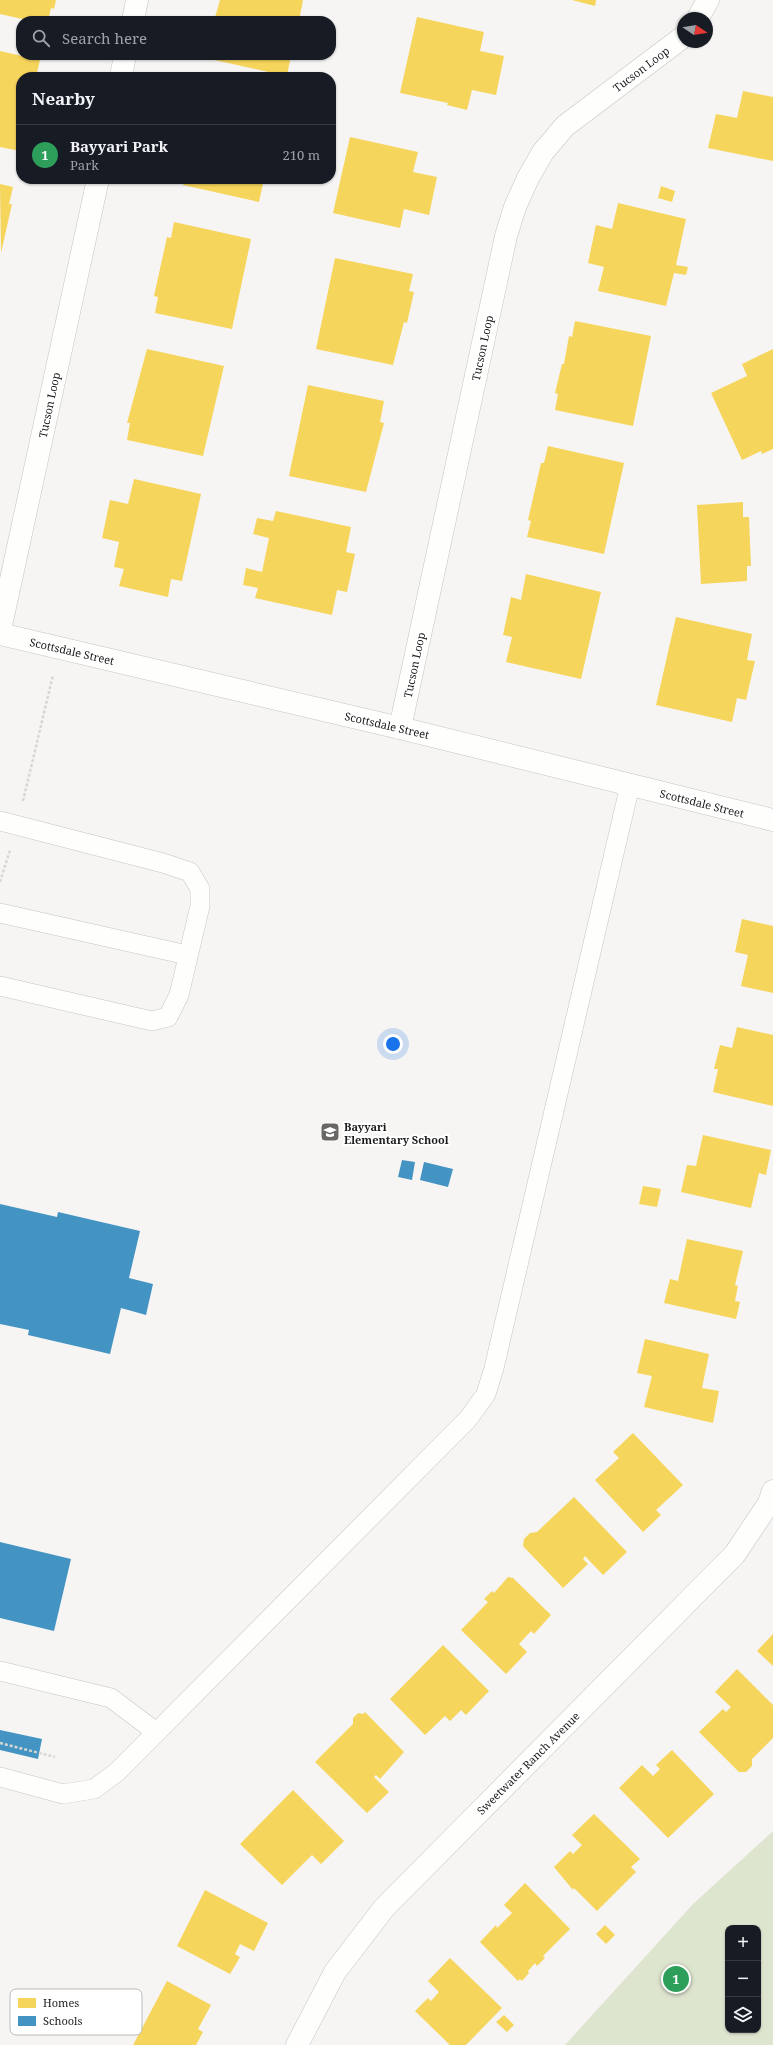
<!DOCTYPE html>
<meta charset="utf-8">
<style>
body{margin:0;font-family:"Noto Serif",serif;background:#20242c;color:#f1f3f6}
.controls{position:absolute;right:12px;bottom:12px;display:grid;overflow:hidden;border-radius:8px;box-shadow:0 1px 3px #0004}
.controls button{width:36px;height:36px;display:grid;place-items:center;padding:0;border:0;border-bottom:1px solid #363941;background:#171b24;color:#f1f3f6;font:20px sans-serif}
.compass{position:absolute;left:677px;top:12px;width:36px;height:36px;border-radius:50%;background:#171b24;box-shadow:0 1px 3px #0004;rotate:102deg}
.you{position:absolute;left:393px;top:1044px;width:14px;height:14px;margin:-10px;border:3px solid #fff;border-radius:50%;background:#1a73e8;box-shadow:0 0 0 6px #1a73e833}
.badge{display:grid;place-items:center;width:26px;height:26px;border-radius:50%;background:#696766;color:#fff;font-size:13px;font-weight:700}
.pin{position:absolute;translate:-50% -50%;border:2px solid #fff;box-shadow:0 1px 4px #0006}
.list{margin:0;padding:0;list-style:none}
h2{display:flex;justify-content:space-between;align-items:center;height:52px;margin:0;padding:0 16px;font-size:17px}
h2 small{font-size:13px;font-weight:400;color:#9ea1a6}
.list li{display:grid;grid-template-columns:26px 1fr auto;gap:12px;align-items:center;box-sizing:border-box;height:60px;padding:0 16px;border-top:1px solid #363941}
.list b{display:block;font-size:15px;white-space:nowrap}
.list p{margin:0;font-size:13px;white-space:nowrap;color:#9ea1a6}
.list em{font-size:13px;font-style:normal;color:#9ea1a6}
.icon{flex:none;width:22px;height:22px;fill:none;stroke:currentColor;stroke-width:2;stroke-linecap:round;stroke-linejoin:round}
.map{position:relative;flex:none;width:773px;height:2045px;overflow:hidden}
.search{position:absolute;background:#171b24;box-shadow:0 1px 3px #0004;left:16px;top:16px;width:320px;height:44px;display:flex;align-items:center;gap:10px;box-sizing:border-box;padding:0 14px;border-radius:16px;color:#9ea1a6;font-size:15px}
.panel{position:absolute;background:#171b24;box-shadow:0 1px 3px #0004;left:16px;top:72px;width:320px;height:112px;border-radius:16px}
.map>svg:first-child{display:block}
.green{fill:#dee5cf;fill-rule:evenodd}
.homes{fill:#f6d55c}
.schools{fill:#4393c3}
.lines{fill:none;stroke-linecap:round;stroke-linejoin:round}
.lane-casing{stroke:#c6c4c3;stroke-width:20}
.street-casing{stroke:#c6c4c3;stroke-width:23}
.path{stroke:#d6d6d5;stroke-width:2.5;stroke-dasharray:3 2;stroke-linecap:butt}
.lane{stroke:#fefefd;stroke-width:19}
.street{stroke:#fefefd;stroke-width:22}
.labels{text-anchor:middle;dominant-baseline:central;stroke-width:4;stroke-linejoin:round;paint-order:stroke}
.street-label{font-size:11px;fill:#1c1b1a;stroke:#fff}
.poi-label{font-size:11px;font-weight:bold;fill:#1c1b1a;stroke:#fff;text-anchor:start}
.key{fill:#fff;stroke:#bbbbba;stroke-width:1}
.key-label{font-size:11px;fill:#1c1b1a}
</style>
<div class="map">
<svg width="773" height="2045" viewBox="0 0 773 2045">
<rect width="100%" height="100%" fill="#f7f5f3"/>
<!-- green -->
<path class="green" d="M773,1831V2045H565L693,1904ZM728,1928H758V2030H728Z"/>
<!-- homes -->
<g class="homes">
<polygon points="0,0 56,0 54,9 51,8 48,21 31,21 0,14"/>
<polygon points="220,0 303,0 299,21 214,21"/>
<polygon points="572,0 596,0 595,6"/>
<polygon points="417,17 484,32 480,51 504,56 496,95 472,90 467,110 447,105 448,103 400,93"/>
<polygon points="0,51 40,60 36,77 21,77 20,151 0,147"/>
<polygon points="211,55 291,55 287,76 210,59"/>
<polygon points="743,91 773,97 773,161 708,148 716,114 737,118"/>
<polygon points="350,137 418,152 413,172 437,177 429,215 404,209 400,228 333,213"/>
<polygon points="185,179 264,179 259,202 183,185"/>
<polygon points="0,184 13,187 9,204 12,204 1,253"/>
<polygon points="661,186 675,191 672,202 658,198"/>
<polygon points="618,203 686,219 676,265 688,267 686,275 674,273 666,306 598,291 604,267 588,263 596,225 612,229"/>
<polygon points="174,222 251,239 232,329 155,313 158,297 154,296 167,237 171,238"/>
<polygon points="335,258 413,274 409,291 414,292 407,323 404,322 393,365 316,349"/>
<polygon points="575,321 651,336 633,426 555,410 558,394 555,393 562,364 564,364 569,336 572,337"/>
<polygon points="147,349 224,366 203,456 127,440 130,423 127,423"/>
<polygon points="773,349 773,449 762,454 761,451 742,460 711,393 747,376 742,364"/>
<polygon points="308,385 384,401 380,422 384,423 366,492 289,476"/>
<polygon points="548,446 624,463 604,554 527,537 531,521 528,520 541,463 544,463"/>
<polygon points="134,479 201,494 182,581 171,579 168,597 119,586 124,569 114,567 119,542 102,538 110,500 128,504"/>
<polygon points="743,502 743,517 749,517 751,566 747,566 747,581 701,584 697,505"/>
<polygon points="276,511 351,527 346,552 355,554 347,592 337,590 332,615 255,598 258,588 243,585 246,568 262,572 269,538 253,534 257,518 273,521"/>
<polygon points="526,574 601,592 581,679 506,662 512,637 503,635 511,597 521,600"/>
<polygon points="676,617 752,634 747,660 755,661 746,700 737,698 732,722 656,705"/>
<polygon points="742,919 773,926 773,993 741,986 748,955 735,952"/>
<polygon points="737,1027 773,1035 773,1106 713,1092 718,1069 714,1069 720,1045 732,1048"/>
<polygon points="703,1135 771,1150 766,1175 759,1173 751,1208 681,1192 687,1165 696,1166"/>
<polygon points="643,1186 661,1189 657,1207 639,1204"/>
<polygon points="687,1239 743,1251 735,1285 738,1286 735,1301 740,1302 736,1319 664,1303 670,1279 678,1281"/>
<polygon points="645,1339 709,1354 702,1388 719,1391 713,1423 644,1407 652,1376 637,1373"/>
<polygon points="633,1433 683,1485 656,1510 661,1515 643,1532 595,1480 619,1458 613,1452"/>
<polygon points="574,1497 627,1552 603,1575 585,1556 583,1559 588,1564 563,1588 523,1546 524,1539 530,1533 537,1532"/>
<polygon points="508,1577 513,1578 551,1615 534,1634 531,1631 519,1644 527,1652 506,1674 461,1630 488,1602 484,1599 492,1591 494,1593"/>
<polygon points="773,1634 773,1666 757,1651"/>
<polygon points="443,1645 489,1691 466,1715 461,1710 450,1721 445,1716 425,1735 390,1699"/>
<polygon points="737,1669 773,1705 773,1738 752,1759 752,1766 746,1772 739,1772 699,1732 723,1709 726,1712 731,1707 715,1692"/>
<polygon points="365,1712 404,1752 380,1779 376,1775 374,1777 389,1792 367,1813 315,1762 353,1724 353,1718 358,1713 363,1714"/>
<polygon points="672,1750 714,1794 668,1838 619,1788 642,1765 653,1776 660,1769 656,1765"/>
<polygon points="293,1790 344,1841 321,1864 312,1855 282,1885 240,1844"/>
<polygon points="594,1814 640,1859 631,1867 636,1872 597,1911 574,1888 573,1890 554,1867 570,1851 573,1854 582,1845 572,1835"/>
<polygon points="525,1883 570,1929 543,1956 545,1958 537,1966 535,1963 528,1971 529,1973 522,1981 520,1979 518,1981 480,1942 496,1925 497,1928 512,1913 504,1905"/>
<polygon points="205,1890 268,1923 254,1951 240,1944 235,1954 240,1957 230,1974 177,1946"/>
<polygon points="605,1925 615,1935 606,1944 596,1934"/>
<polygon points="450,1958 502,2008 466,2045 450,2045 415,2011 428,1998 431,2001 439,1992 428,1981"/>
<polygon points="167,1981 211,2005 198,2029 203,2032 196,2045 133,2045"/>
<polygon points="504,2015 514,2025 507,2032 496,2022"/>
</g>
<!-- schools -->
<g class="schools">
<polygon points="402,1160 415,1162 412,1180 398,1177"/>
<polygon points="424,1162 453,1169 448,1187 420,1180"/>
<polygon points="0,1204 57,1217 58,1212 140,1231 129,1278 153,1284 146,1315 121,1308 110,1354 28,1335 29,1330 0,1324"/>
<polygon points="0,1542 71,1559 54,1631 0,1618"/>
<polygon points="0,1730 42,1739 38,1759 0,1750"/>
</g>
<g class="lines">
<defs>
<g id="lane">
<polyline points="0,821 163,863 190,872 200,889 200,906 179,995 168,1017 152,1021 0,986"/>
<polyline points="0,913 187,955"/>
<polyline points="0,1671 111,1698 156,1732"/>
<polyline points="0,1777 63,1794 94,1789 117,1772 468,1419 486,1394 494,1368 630,785"/>
</g>
<g id="street">
<polyline points="698,18 708,0"/>
<polyline points="133,21 137,0"/>
<polyline points="121,77 125,55"/>
<polyline points="0,630 98,179"/>
<polyline points="0,634 400,728 773,820"/>
<polyline points="400,728 506,236 515,207 528,178 543,152 565,126 683,37"/>
<polyline points="297,2045 335,1972 384,1908 735,1554 769,1503 773,1491"/>
</g>
</defs>
<!-- lane casing -->
<use href="#lane" class="lane-casing"/>
<!-- street casing -->
<use href="#street" class="street-casing"/>
<!-- path -->
<g class="path">
<polyline points="23,801 53,675"/>
<polyline points="0,882 10,850"/>
<polyline points="0,1743 55,1757"/>
</g>
<!-- lane -->
<use href="#lane" class="lane"/>
<!-- street -->
<use href="#street" class="street"/>
</g>
<!-- icons -->
<defs>
<symbol id="school-square" viewBox="-11 -11 22 22"><rect x="-9" y="-9" width="18" height="18" rx="4" fill="#696766" stroke="#fff"/><path d="M0-5L7-2L0 1L-7-2ZM-4 1L0 2.5L4 1V4Q0 6-4 4Z" fill="#fff"/></symbol>
</defs>
<g fill-rule="evenodd">
<use href="#school-square" x="319" y="1121" width="22" height="22"/>
</g>
<g class="labels">
<!-- street labels -->
<g class="street-label">
<text transform="translate(641 69) rotate(-37)">Tucson Loop</text>
<text transform="translate(482 348) rotate(-78)">Tucson Loop</text>
<text transform="translate(49 405) rotate(-78)">Tucson Loop</text>
<text transform="translate(72 651) rotate(13)">Scottsdale Street</text>
<text transform="translate(414 665) rotate(-78)">Tucson Loop</text>
<text transform="translate(387 725) rotate(13)">Scottsdale Street</text>
<text transform="translate(702 803) rotate(14)">Scottsdale Street</text>
<text transform="translate(528 1763) rotate(-45)">Sweetwater Ranch Avenue</text>
</g>
<!-- poi labels -->
<g class="poi-label">
<text x="344" y="1126">Bayyari<tspan x="344" dy="13">Elementary School</tspan></text>
</g>
</g>
<!-- legend -->
<rect x="10" y="1989" width="132" height="46" rx="6" class="key"/>
<rect x="18" y="1998" width="18" height="10" fill="#f6d55c"/>
<rect x="18" y="2016" width="18" height="10" fill="#4393c3"/>
<g class="key-label">
<text x="43" y="2007">Homes</text>
<text x="43" y="2025">Schools</text>
</g>
</svg>
<div class="controls">
<button>+</button>
<button>−</button>
<button><svg class="icon" aria-label="layers" viewBox="0 0 24 24"><path d="M12 4l9 5-9 5-9-5zM3 14l9 5 9-5"/></svg></button>
</div>
<svg class="compass" viewBox="-18 -18 36 36"><path d="M0-13l5 13h-10z" fill="#e53935"/><path d="M0 13l5-13h-10z" fill="#9ea1a6"/></svg>
<div class="you"></div>
<div class="pin badge" style="left:676px;top:1979px;background:#2e9e5b">1</div>
<div class="search"><svg class="icon" aria-label="search" viewBox="0 0 24 24"><circle cx="10" cy="10" r="6"/><path d="M15 15l6 6"/></svg>Search here</div>
<section class="panel">
<h2>Nearby<small></small></h2>
<ul class="list">
<li><span class="badge" style="background:#2e9e5b">1</span><div><b>Bayyari Park</b><p>Park</p></div><em>210 m</em></li>
</ul>
</section>
</div>
